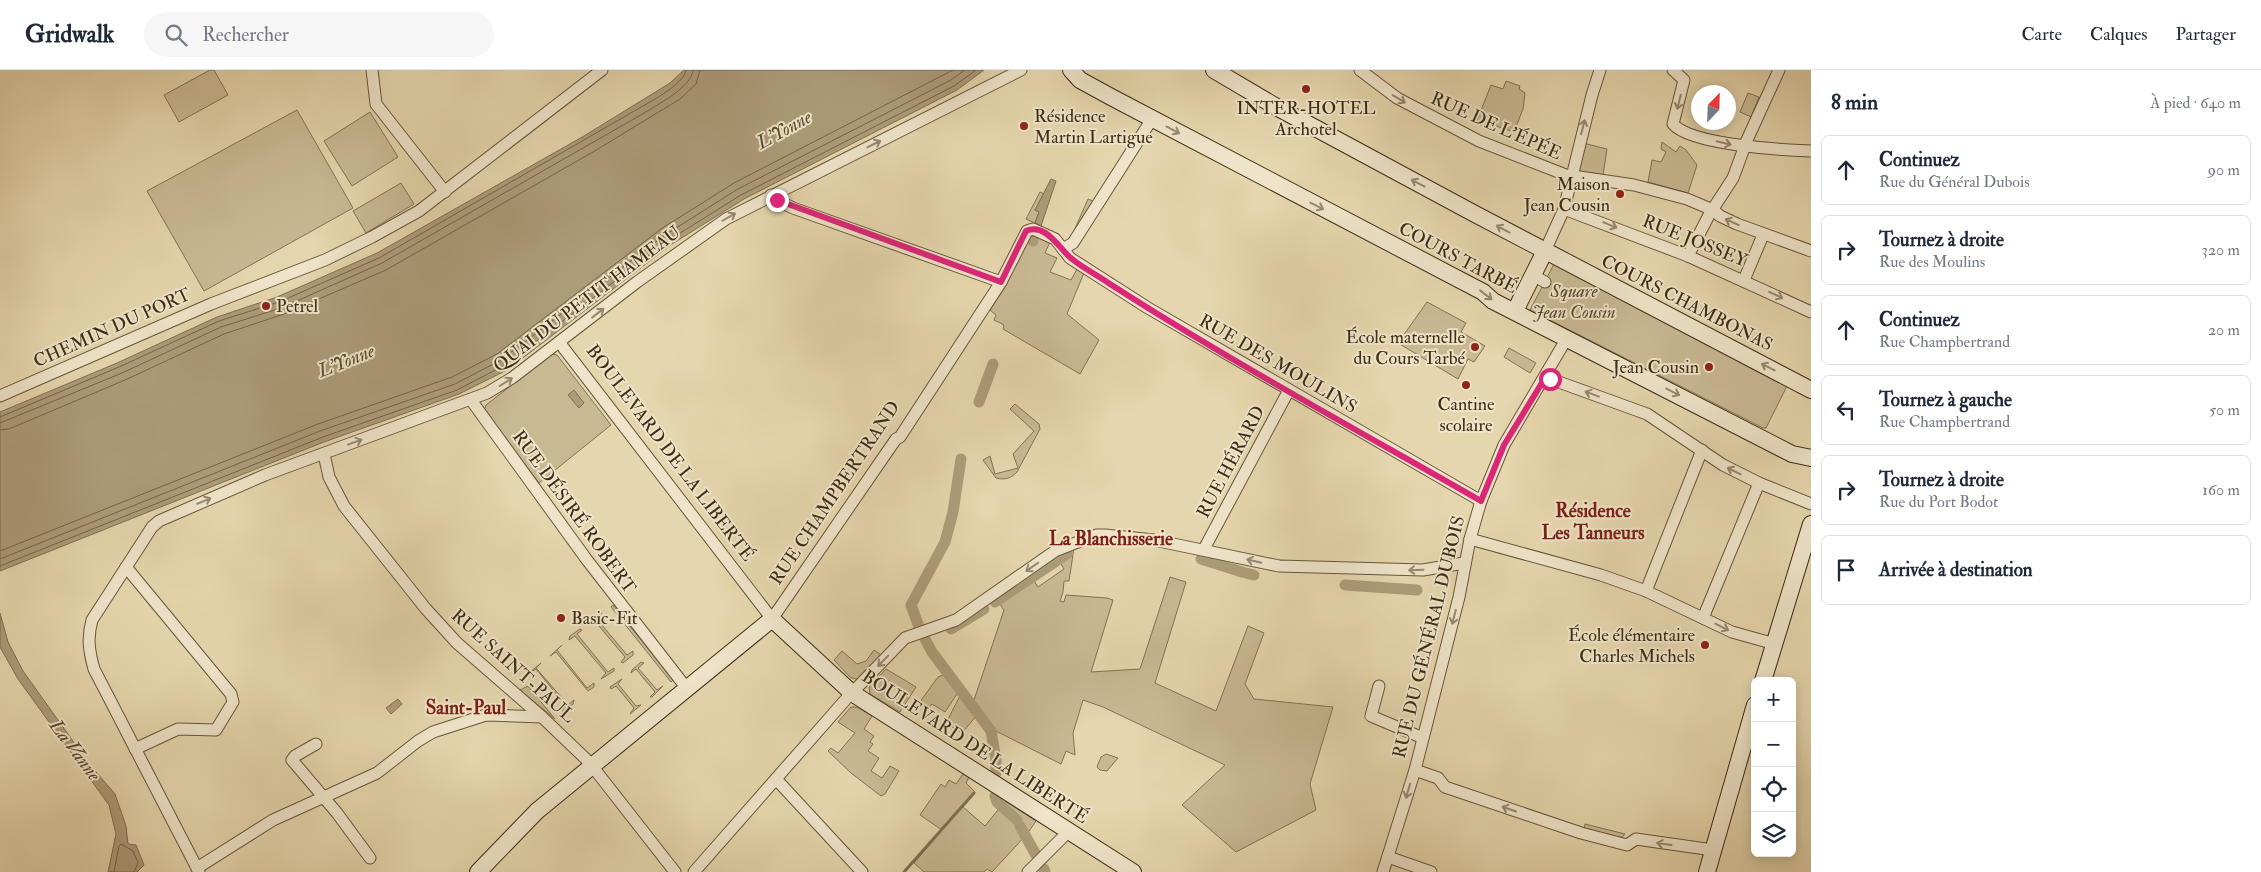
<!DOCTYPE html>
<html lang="fr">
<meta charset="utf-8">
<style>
body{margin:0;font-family:"IM FELL Double Pica",serif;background:#f6f6f7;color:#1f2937}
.controls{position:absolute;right:15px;bottom:15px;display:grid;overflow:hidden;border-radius:8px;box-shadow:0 2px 12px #0003}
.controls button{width:45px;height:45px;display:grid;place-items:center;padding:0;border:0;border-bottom:1px solid #e0e1e3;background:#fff;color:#1f2937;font:25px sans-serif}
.compass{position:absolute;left:1691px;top:15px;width:45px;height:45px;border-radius:50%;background:#fff;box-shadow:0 2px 12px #0003;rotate:23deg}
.stop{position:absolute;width:15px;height:15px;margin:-11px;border:4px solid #db2777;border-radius:50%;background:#fff}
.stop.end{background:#db2777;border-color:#fff;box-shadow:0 1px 5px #0008}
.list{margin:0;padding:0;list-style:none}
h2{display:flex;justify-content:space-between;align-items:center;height:65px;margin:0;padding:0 20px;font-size:21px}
h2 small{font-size:16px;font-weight:400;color:#747a83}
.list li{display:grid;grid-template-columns:32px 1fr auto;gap:15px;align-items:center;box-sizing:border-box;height:70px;margin:0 10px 10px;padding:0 10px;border:1px solid #e0e1e3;border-radius:8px}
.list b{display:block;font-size:19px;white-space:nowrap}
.list p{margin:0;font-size:16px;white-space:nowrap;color:#747a83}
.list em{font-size:16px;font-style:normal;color:#747a83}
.icon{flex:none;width:28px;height:28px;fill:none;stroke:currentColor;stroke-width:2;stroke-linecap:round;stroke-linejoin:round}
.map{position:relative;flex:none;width:1811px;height:802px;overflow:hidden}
header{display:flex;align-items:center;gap:30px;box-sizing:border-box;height:70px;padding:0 25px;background:#fff;border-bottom:1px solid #e0e1e3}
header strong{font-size:24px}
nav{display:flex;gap:28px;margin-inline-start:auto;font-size:18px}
.search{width:350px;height:45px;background:#f6f6f7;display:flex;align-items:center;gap:12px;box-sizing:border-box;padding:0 18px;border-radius:28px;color:#747a83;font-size:19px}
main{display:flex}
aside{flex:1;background:#fff}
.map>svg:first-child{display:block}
.green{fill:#c9b993;stroke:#837254;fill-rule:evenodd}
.water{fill:#ad9c79;stroke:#806f51}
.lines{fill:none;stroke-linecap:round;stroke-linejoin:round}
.shore{stroke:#756446;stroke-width:1}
.stream{stroke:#806f51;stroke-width:3}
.canal{stroke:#ad9c79;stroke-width:11}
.street-casing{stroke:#67563a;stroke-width:13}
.secondary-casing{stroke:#3d2c14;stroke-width:18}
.street{stroke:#efe4ca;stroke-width:11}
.secondary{stroke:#efe4ca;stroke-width:16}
.oneway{stroke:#96886f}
.route{stroke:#db2777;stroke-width:6}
.poi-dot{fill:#8f2418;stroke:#efe4ca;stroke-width:2}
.labels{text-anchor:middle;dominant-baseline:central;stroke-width:4;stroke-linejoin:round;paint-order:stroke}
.poi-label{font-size:18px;fill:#3d2c14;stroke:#efe4ca;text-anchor:end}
.street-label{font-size:18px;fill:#3d2c14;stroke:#efe4ca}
.park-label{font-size:18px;font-style:italic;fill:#59482d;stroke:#efe4ca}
.water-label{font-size:19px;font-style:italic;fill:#59482d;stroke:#efe4ca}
.neighbourhood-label{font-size:19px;font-weight:bold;fill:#7a1f14;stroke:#efe4ca}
</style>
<header>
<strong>Gridwalk</strong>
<div class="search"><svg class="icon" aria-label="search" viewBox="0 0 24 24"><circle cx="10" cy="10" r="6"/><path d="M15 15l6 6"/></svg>Rechercher</div>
<nav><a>Carte</a><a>Calques</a><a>Partager</a></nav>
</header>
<main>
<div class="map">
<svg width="1811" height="802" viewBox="0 0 1811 802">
<rect width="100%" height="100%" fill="#e6d6ad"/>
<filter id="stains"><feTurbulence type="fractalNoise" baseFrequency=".004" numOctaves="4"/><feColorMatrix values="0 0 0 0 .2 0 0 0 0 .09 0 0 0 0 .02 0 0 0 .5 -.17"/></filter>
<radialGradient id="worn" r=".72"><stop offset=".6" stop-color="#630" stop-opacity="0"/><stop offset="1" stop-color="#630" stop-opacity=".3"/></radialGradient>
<!-- green -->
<g class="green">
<polygon points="210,0 214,0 228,25 179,52 164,25"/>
<polygon points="1506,11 1520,16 1519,19 1525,23 1523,39 1514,62 1496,56 1494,60 1476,53 1491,15 1503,19"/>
<polygon points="1748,23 1759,27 1751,47 1740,42"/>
<polygon points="297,40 353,138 204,221 147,121"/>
<polygon points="370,42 398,87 352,116 324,71"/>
<polygon points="1662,72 1676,82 1680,76 1686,80 1697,95 1688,123 1648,112 1652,90 1661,92 1666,82 1661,79"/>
<polygon points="1583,73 1607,79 1603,105 1576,101"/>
<polygon points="401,113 414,134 366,163 353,141"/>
<polygon points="1040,122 1044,124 1035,140 1039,142 1035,153 1026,149"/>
<polygon points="1088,129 1093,131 1074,161"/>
<polygon points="1035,165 1050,172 1045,183 1057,188 1050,202 1071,210 1077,199 1084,203 1067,244 1099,270 1080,304 1003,259 1004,255 994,250 996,245 990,240 1005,217 1029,167"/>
<polygon points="1555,192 1789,312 1766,358 1763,358 1530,240"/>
<polygon points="1427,232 1466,253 1461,262 1485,276 1474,292 1468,289 1458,309 1398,273"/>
<polygon points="1509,278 1536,293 1530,303 1504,287"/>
<polygon points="552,284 557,285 611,355 539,413 484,340 486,335"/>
<path d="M1015,334L1039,354L1040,359L1017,402C1010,409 1005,410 996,408L983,390L990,386L995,404L1018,398L1013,384L1034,361L1010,339Z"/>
<polygon points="1074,478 1069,511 1064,511 1063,522 1060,531 1064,532 1066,525 1107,528 1113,530 1091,602 1140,599 1170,507 1186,512 1155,613 1216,641 1248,556 1264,563 1245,614 1254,629 1333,637 1310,714 1316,740 1236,782 1182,735 1225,695 1103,637 1083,630 1073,663 1075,685 1066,681 1061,694 992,659 973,633 1004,540 999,533 1034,511 1038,517 1064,499 1060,492 1066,488 1067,481"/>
<polygon points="613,535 673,610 671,612 611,537"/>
<polygon points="599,543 602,543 596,548 627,585 633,581 633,585 623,593 621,592 625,587 594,550 588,554 590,550"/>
<polygon points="580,559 582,560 577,564 608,602 614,598 614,601 601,609 606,603 575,566 569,570 570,566"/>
<polygon points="562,575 557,580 587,618 594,613 594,617 588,621 556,582 550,586"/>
<polygon points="874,580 881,585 857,609 851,608 834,590 842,581 857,594 866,591"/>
<polygon points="641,592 644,593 638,598 657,620 663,616 652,627 650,627 655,622 636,599 631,603 632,600"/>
<polygon points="541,593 536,598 568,635 574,630 573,634 563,641 562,641 566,636 536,599 529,603"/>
<path d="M886,599L916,617L900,642L870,624L869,617ZM890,612L901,620L895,629L884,622Z"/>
<polygon points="945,604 959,621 945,642 932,634 928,639 919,633 938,607"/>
<polygon points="622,609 618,614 636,636 641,635 630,644 634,638 616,616 611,619 610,617"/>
<polygon points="528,616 555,649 520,620"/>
<polygon points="961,624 977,645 962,663 946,653"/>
<polygon points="851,637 857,637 872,646 864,659 874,666 870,672 873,674 868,681 879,688 871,701 882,708 890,696 899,701 885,724 881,726 851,703 828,681 831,678 838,683 855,663 838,652"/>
<polygon points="1106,684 1118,688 1107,701 1100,700 1097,697 1101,687"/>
<polygon points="963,704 969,707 966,713 975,722 963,737 985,756 1005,731 1036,751 1027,764 992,802 987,799 984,802 924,802 914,793 942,760 920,745 941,714 945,717 949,710 956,714"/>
<polygon points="1585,754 1625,764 1621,768 1584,761"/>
</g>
<!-- water -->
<g class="water">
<polygon points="684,0 984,0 957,20 744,129 672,174 507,300 459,324 324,372 0,501 0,342 117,293 217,247 277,227 377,183 584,66 670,13"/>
<polygon points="1051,109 1056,111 1041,156 1035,153 1039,142 1035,140"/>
<polygon points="574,320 584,333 579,338 568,325"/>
<polygon points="0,543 8,572 23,601 90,695 115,724 126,756 128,774 136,775 144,795 137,802 108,802 116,764 109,735 18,609 0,577"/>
<polygon points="398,629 402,634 391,644 386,638"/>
</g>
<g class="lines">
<!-- shore -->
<g class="shore">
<path d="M0,347L119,297L219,251L279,232L379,188L636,40C648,33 685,14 686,0"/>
<path d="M0,353L122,303L221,257L281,238L382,193L639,46C653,37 692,18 693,0"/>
<polyline points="0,360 9,359 125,310 224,264 284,244 386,200 593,82 680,29 696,14 700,0"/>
<polyline points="0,481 318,354 452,307 497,284 661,159 734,113 953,0"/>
<polyline points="0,489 320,361 455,314 501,290 665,165 738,119 951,10 965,0"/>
<polyline points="0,496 323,367 457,320 505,295 669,170 741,125 954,16 976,0"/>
<polyline points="114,802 119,776 121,774 133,781 138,793 134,802"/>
</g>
<!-- stream -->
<polyline class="stream" points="904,802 974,723"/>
<!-- canal -->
<g class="canal">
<polyline points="1033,171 1033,166"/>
<polyline points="979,332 993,294"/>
<polyline points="1201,489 1242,502"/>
<polyline points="1246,503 1254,505"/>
<polyline points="1345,515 1417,520"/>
<polyline points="995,532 1067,484"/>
<polyline points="919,557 911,535 945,472 953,442 961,389"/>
<polyline points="951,559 984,539"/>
<polyline points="925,569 932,582 991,661 996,690 996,703"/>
<polyline points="995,726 997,732 1017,750"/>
<polyline points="1020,756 1036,785"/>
<polyline points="1044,799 1045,802"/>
</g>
<defs>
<g id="street">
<polyline points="372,0 376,34 445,122"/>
<polyline points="1360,0 1397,28 1479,71 1566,105 1634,115 1687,129 1713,140 1720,146 1737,154 1811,181"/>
<path d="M1673,0L1684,10L1673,54C1691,75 1783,80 1811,81"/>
<polyline points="771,125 777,130 793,138 1001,212"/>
<polyline points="1564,139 1688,186 1811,242"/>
<polyline points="1063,179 1070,188 1148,238 1481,431"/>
<polyline points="1545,181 1564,139 1592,25 1600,0"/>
<polyline points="1688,186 1709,145 1733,108 1747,70 1779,0"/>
<polyline points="1533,205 1545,212"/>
<polyline points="1744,210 1763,165"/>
<polyline points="559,272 772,549 896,369 900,367 1001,212 1027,161 1033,159 1055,169 1063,179 1073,173 1152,49"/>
<polyline points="1545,307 1647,344 1723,395 1759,413 1811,434"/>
<polyline points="0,326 211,234 325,190 372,167 419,141 602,0"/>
<polyline points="471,330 587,490 688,620"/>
<polyline points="324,384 329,407 344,436 426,539 457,573 542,647 589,692 675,802"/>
<polyline points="1470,469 1601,505 1646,521 1732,562 1775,574"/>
<polyline points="1204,479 1289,320"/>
<polyline points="126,497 231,624 233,632 216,660 178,659 135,679"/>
<polyline points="1646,521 1702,380"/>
<polyline points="1703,548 1759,413"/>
<polyline points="1379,616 1371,646 1423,668"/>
<polyline points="316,674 295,686 292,690 337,743 370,788"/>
<polyline points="1415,700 1438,708 1445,717 1581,763 1627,775 1636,769 1713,780"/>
<polyline points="776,709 862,802"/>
<polyline points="1388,787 1431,802"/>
<polyline points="197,798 273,750 377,703 418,671 433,662 486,645 542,647"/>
<path d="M199,802L94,599C89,581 87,568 92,550L152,457L159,451L265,405L487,323L512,308L637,212L726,149L1021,0"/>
<polyline points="694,802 847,628 905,568 956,550 1055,481 1096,465 1105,465 1154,470 1279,496 1423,500 1464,493"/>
<polyline points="1028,802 1069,761"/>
<polyline points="1383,802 1415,700 1459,527 1470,469 1481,431 1504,375 1567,268"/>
</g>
<g id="secondary">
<polyline points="1071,0 1080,10 1113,28 1483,222 1493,231 1792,384 1811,388"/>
<polyline points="1214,0 1280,39 1475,144 1811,320"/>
<polyline points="1515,241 1545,181"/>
<polyline points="1763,611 1811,454"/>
<polyline points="478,802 537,741 772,549 852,623 1133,802"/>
<polyline points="1707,802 1755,635"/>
</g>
</defs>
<!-- street casing -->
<use href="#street" class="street-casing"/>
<!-- secondary casing -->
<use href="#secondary" class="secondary-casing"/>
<!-- street -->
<use href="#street" class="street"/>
<!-- secondary -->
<use href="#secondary" class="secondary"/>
</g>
<!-- one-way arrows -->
<defs><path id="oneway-shaft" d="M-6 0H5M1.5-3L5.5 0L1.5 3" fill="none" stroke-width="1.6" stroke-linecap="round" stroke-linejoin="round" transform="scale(1.25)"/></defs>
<g class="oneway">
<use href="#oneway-shaft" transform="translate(1399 29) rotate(31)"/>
<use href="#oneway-shaft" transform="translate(1679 32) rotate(104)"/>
<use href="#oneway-shaft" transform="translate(1583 57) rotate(-75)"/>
<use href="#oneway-shaft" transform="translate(1173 60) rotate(28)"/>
<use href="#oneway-shaft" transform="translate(1724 73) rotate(13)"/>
<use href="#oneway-shaft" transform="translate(874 74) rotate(-26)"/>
<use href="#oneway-shaft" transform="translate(1418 113) rotate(-152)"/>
<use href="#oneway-shaft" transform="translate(1317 136) rotate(27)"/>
<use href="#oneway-shaft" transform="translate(729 147) rotate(-30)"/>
<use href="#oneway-shaft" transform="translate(1732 152) rotate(-156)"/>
<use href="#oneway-shaft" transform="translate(1610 155) rotate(22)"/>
<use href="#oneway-shaft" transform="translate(1503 159) rotate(-152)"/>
<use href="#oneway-shaft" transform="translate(1486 225) rotate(38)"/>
<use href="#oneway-shaft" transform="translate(1776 225) rotate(25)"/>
<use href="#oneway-shaft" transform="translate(598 243) rotate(-38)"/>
<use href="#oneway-shaft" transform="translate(1768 297) rotate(-153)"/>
<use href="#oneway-shaft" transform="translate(506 312) rotate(-32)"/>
<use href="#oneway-shaft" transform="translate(1673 322) rotate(27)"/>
<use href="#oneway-shaft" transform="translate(1592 324) rotate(-160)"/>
<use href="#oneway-shaft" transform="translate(355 372) rotate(-20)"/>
<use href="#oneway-shaft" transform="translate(1734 401) rotate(-154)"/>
<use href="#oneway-shaft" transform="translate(204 431) rotate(-23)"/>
<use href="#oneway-shaft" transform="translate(1254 491) rotate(-167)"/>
<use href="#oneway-shaft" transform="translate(1032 497) rotate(145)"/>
<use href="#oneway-shaft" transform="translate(1416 500) rotate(178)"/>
<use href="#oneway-shaft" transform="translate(1454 547) rotate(104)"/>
<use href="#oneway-shaft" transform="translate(1722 557) rotate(27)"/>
<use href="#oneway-shaft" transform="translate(883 591) rotate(134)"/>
<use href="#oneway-shaft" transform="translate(1408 721) rotate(107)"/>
<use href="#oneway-shaft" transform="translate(1509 739) rotate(-161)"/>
<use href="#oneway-shaft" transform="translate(1664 774) rotate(-172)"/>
</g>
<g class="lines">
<!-- route -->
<path class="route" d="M777,130L1001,212L1026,161C1046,152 1060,180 1072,189C1083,198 1097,205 1110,214C1230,291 1357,360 1481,431L1504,375L1545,308L1550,309"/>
</g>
<!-- markers -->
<g class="poi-dot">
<circle cx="1306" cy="19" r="5"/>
<circle cx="1024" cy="56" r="5"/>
<circle cx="1620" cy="124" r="5"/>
<circle cx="266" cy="236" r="5"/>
<circle cx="1475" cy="277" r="5"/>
<circle cx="1709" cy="297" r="5"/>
<circle cx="1466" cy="315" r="5"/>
<circle cx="561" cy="548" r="5"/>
<circle cx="1705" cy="575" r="5"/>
</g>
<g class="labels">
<!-- poi labels -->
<g class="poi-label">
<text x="1306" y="38" text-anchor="middle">INTER-HOTEL<tspan x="1306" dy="21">Archotel</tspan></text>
<text x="1034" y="46" text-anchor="start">Résidence<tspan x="1034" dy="21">Martin Lartigue</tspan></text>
<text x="1610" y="114">Maison<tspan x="1610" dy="21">Jean Cousin</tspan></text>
<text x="276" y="236" text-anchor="start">Petrel</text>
<text x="1465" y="267">École maternelle<tspan x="1465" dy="21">du Cours Tarbé</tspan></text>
<text x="1699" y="297">Jean Cousin</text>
<text x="1466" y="334" text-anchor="middle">Cantine<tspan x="1466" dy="21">scolaire</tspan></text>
<text x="571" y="548" text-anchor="start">Basic-Fit</text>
<text x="1695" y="565">École élémentaire<tspan x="1695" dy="21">Charles Michels</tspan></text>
</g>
<!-- street labels -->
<g class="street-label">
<text transform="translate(1496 56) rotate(24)">RUE DE L'ÉPÉE</text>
<text transform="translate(1695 171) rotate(22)">RUE JOSSEY</text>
<text transform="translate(1458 188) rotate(28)">COURS TARBÉ</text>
<text transform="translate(587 229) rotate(-37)">QUAI DU PETIT HAMEAU</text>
<text transform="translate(1687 233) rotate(27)">COURS CHAMBONAS</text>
<text transform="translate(112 258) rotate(-24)">CHEMIN DU PORT</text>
<text transform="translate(1278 294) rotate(30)">RUE DES MOULINS</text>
<text transform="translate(670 383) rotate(53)">BOULEVARD DE LA LIBERTÉ</text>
<text transform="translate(1231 392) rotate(-62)">RUE HÉRARD</text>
<text transform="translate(835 423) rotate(-56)">RUE CHAMPBERTRAND</text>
<text transform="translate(574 442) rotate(54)">RUE DÉSIRÉ ROBERT</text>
<text transform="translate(1429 567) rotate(-76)">RUE DU GÉNÉRAL DUBOIS</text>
<text transform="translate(513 596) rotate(42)">RUE SAINT-PAUL</text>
<text transform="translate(975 677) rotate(33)">BOULEVARD DE LA LIBERTÉ</text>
</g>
<!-- park labels -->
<g class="park-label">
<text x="1574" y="221">Square<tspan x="1574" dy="21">Jean Cousin</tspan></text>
</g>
<!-- water labels -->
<g class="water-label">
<text transform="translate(784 60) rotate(-29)">L'Yonne</text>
<text transform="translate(346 291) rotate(-22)">L'Yonne</text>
<text transform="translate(75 680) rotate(53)">La Vanne</text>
</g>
<!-- neighbourhood labels -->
<g class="neighbourhood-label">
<text x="1593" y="441">Résidence<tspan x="1593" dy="22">Les Tanneurs</tspan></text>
<text x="1111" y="469">La Blanchisserie</text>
<text x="466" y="638">Saint-Paul</text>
</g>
</g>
<rect width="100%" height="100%" filter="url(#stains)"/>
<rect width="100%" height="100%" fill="url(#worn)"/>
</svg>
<div class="controls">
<button>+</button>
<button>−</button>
<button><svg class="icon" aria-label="locate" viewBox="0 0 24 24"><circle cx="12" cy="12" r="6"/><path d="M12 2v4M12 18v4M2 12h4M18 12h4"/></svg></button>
<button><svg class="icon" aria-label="layers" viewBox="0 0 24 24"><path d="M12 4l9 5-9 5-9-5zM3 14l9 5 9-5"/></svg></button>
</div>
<svg class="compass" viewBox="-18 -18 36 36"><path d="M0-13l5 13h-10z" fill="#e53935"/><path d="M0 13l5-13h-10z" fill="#747a83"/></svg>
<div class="stop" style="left:1550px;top:309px"></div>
<div class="stop end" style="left:777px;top:130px"></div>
</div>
<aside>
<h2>8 min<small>À pied · 640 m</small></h2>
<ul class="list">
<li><svg class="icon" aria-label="ahead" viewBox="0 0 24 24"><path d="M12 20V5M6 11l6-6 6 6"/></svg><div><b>Continuez</b><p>Rue du Général Dubois</p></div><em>90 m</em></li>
<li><svg class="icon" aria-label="right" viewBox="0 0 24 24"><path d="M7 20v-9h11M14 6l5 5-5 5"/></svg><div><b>Tournez à droite</b><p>Rue des Moulins</p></div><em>320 m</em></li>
<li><svg class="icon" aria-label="ahead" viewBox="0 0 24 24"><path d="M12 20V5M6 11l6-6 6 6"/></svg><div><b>Continuez</b><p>Rue Champbertrand</p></div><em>20 m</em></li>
<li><svg class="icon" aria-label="left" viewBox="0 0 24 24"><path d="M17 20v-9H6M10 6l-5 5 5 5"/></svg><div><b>Tournez à gauche</b><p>Rue Champbertrand</p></div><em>50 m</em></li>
<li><svg class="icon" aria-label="right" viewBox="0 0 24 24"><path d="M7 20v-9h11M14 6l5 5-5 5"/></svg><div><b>Tournez à droite</b><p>Rue du Port Bodot</p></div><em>160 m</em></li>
<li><svg class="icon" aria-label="arrive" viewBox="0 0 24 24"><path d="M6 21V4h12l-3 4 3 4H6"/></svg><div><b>Arrivée à destination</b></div></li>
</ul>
</aside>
</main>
